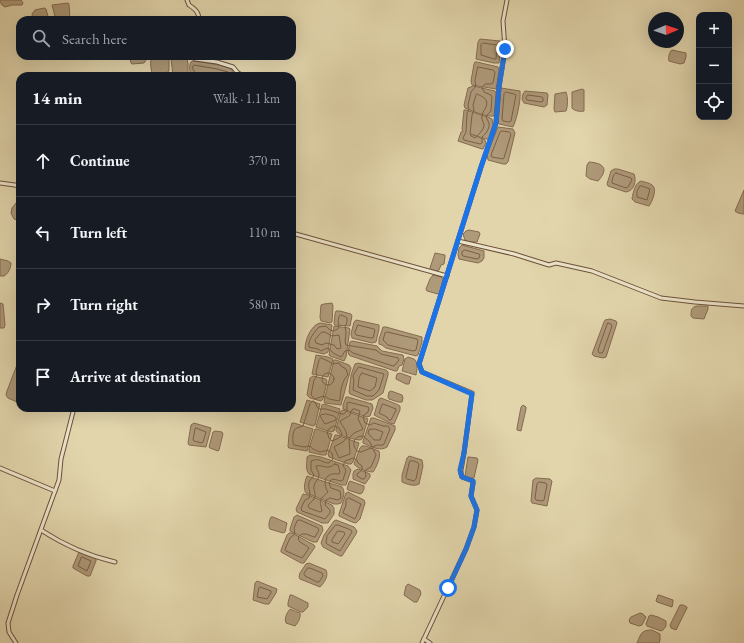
<!DOCTYPE html>
<meta charset="utf-8">
<style>
body{margin:0;font-family:"EB Garamond",serif;background:#20242c;color:#f1f3f6}
.controls{position:absolute;right:12px;top:12px;display:grid;overflow:hidden;border-radius:8px;box-shadow:0 4px 16px #0002}
.controls button{width:36px;height:36px;display:grid;place-items:center;padding:0;border:0;border-bottom:1px solid #363941;background:#171b24;color:#f1f3f6;font:20px sans-serif}
.compass{position:absolute;left:648px;top:12px;width:36px;height:36px;border-radius:50%;background:#171b24;box-shadow:0 4px 16px #0002;rotate:88deg}
.stop{position:absolute;width:12px;height:12px;margin:-9px;border:3px solid #1a73e8;border-radius:50%;background:#fff}
.stop.end{background:#1a73e8;border-color:#fff;box-shadow:0 1px 4px #0008}
.list{margin:0;padding:0;list-style:none}
h2{display:flex;justify-content:space-between;align-items:center;height:52px;margin:0;padding:0 16px;font-size:17px}
h2 small{font-size:13px;font-weight:400;color:#9ea1a6}
.list li{display:grid;grid-template-columns:26px 1fr auto;gap:12px;align-items:center;box-sizing:border-box;height:72px;padding:0 16px;border-top:1px solid #363941}
.list b{display:block;font-size:15px;white-space:nowrap}
.list em{font-size:13px;font-style:normal;color:#9ea1a6}
.icon{flex:none;width:22px;height:22px;fill:none;stroke:currentColor;stroke-width:2;stroke-linecap:round;stroke-linejoin:round}
.map{position:relative;flex:none;width:744px;height:643px;overflow:hidden}
.search{position:absolute;background:#171b24;box-shadow:0 4px 16px #0002;left:16px;top:16px;width:280px;height:44px;display:flex;align-items:center;gap:10px;box-sizing:border-box;padding:0 14px;border-radius:12px;color:#9ea1a6;font-size:15px}
.panel{position:absolute;background:#171b24;box-shadow:0 4px 16px #0002;left:16px;top:72px;width:280px;height:340px;border-radius:12px}
.map>svg:first-child{display:block}
.water{fill:#ae9979;stroke:#856b51}
.lines{fill:none;stroke-linecap:round;stroke-linejoin:round}
.shore{stroke:#7b5f47;stroke-width:1}
.minor-casing{stroke:#6e513b;stroke-width:5}
.minor{stroke:#ece4c9;stroke-width:3}
.route{stroke:#1a73e8;stroke-width:5}
</style>
<div class="map">
<svg width="744" height="643" viewBox="0 0 744 643">
<rect width="100%" height="100%" fill="#e2d5ac"/>
<filter id="stains"><feTurbulence type="fractalNoise" baseFrequency=".005" numOctaves="4"/><feColorMatrix values="0 0 0 0 .2 0 0 0 0 .09 0 0 0 0 .02 0 0 0 .5 -.17"/></filter>
<radialGradient id="worn" r=".72"><stop offset=".6" stop-color="#630" stop-opacity="0"/><stop offset="1" stop-color="#630" stop-opacity=".3"/></radialGradient>
<!-- water -->
<g class="water">
<polygon points="0,0 21,0 23,3 22,5 12,5 5,7 2,5 0,2"/>
<polygon points="68,3 69,4 70,20 56,20 52,5"/>
<polygon points="44,8 46,9 49,20 33,20 32,14 35,10"/>
<polygon points="480,39 500,41 501,46 499,63 494,63 476,59 478,42"/>
<path d="M672,50L686,53V57L684,63L680,64L669,61C668,58 669,52 672,50Z"/>
<polygon points="132,56 146,56 146,60 144,63 132,64 131,63 130,59"/>
<path d="M154,57H169V71L166,73V76H153C151,70 150,65 151,59Z"/>
<polygon points="173,57 187,59 188,64 188,76 173,76 171,58"/>
<path d="M193,61C200,62 228,65 232,70C234,72 233,74 233,76H196L192,75C189,72 189,65 191,62Z"/>
<polygon points="475,62 477,62 498,67 499,71 496,89 472,85 471,81 474,64"/>
<path d="M473,86L495,91L496,93L494,116C485,117 473,111 465,108L464,105L468,88Z"/>
<path d="M501,88L520,91C521,100 517,118 513,127L499,124L498,123L499,108V99Z"/>
<path d="M582,89L584,90V111C581,112 574,111 572,108V92Z"/>
<polygon points="525,91 547,93 548,95 547,105 544,107 524,103 522,99 523,94"/>
<path d="M566,92C568,97 568,106 566,111L555,112L554,109L555,94Z"/>
<polygon points="464,110 466,110 488,117 492,119 493,125 489,139 486,139 471,134 485,140 486,143 483,149 482,149 458,141 461,132 463,131 462,129"/>
<polygon points="498,127 513,129 515,133 508,162 506,164 503,164 488,160 487,154"/>
<path d="M589,162C604,163 609,169 598,181L590,179L586,176L587,165Z"/>
<path d="M614,169H618L634,174C637,181 634,191 626,192L608,186L607,184L611,171Z"/>
<path d="M641,181C644,182 651,183 653,186C657,190 652,202 649,206L635,202L632,199C633,193 635,183 641,181Z"/>
<path d="M744,190V214C741,214 737,213 735,211Z"/>
<polygon points="20,198 20,221 14,219 11,213 12,208"/>
<polygon points="469,230 479,232 480,234 477,242 469,242 465,240 463,234 466,231"/>
<polygon points="462,245 484,251 484,258 482,261 478,263 459,259 458,255 459,248"/>
<polygon points="435,253 445,255 445,257 444,264 441,265 439,270 436,271 430,270 430,268"/>
<path d="M0,259L8,261L11,263C11,268 8,274 4,276H0Z"/>
<polygon points="433,275 441,277 443,279 440,292 438,294 427,291 426,289 430,279"/>
<polygon points="0,303 3,304 5,325 4,328 0,328"/>
<polygon points="332,303 333,306 332,322 330,323 321,321 320,317 321,305 324,304"/>
<path d="M697,306H708V309L704,319L693,318L691,316C691,311 691,307 697,306Z"/>
<polygon points="336,311 340,311 351,314 352,316 350,326 335,325 334,324 335,314"/>
<polygon points="610,319 616,321 617,323 606,357 603,358 594,356 592,354 604,322 605,320"/>
<polygon points="356,320 379,325 379,329 376,342 372,343 352,338 351,334 354,322"/>
<path d="M320,323L332,325L328,352L324,354L306,350L305,349C305,340 311,325 320,323Z"/>
<polygon points="334,326 349,328 350,329 346,357 344,361 330,356 329,355"/>
<polygon points="383,327 386,327 422,337 422,342 418,355 416,356 386,348 382,345 379,344 379,339"/>
<polygon points="352,341 377,346 382,351 403,355 404,359 402,365 399,366 397,371 395,371 351,356 349,355 348,352 350,342"/>
<polygon points="316,355 328,357 333,359 328,377 312,374"/>
<polygon points="20,357 20,400 17,402 8,398 6,395 7,391"/>
<path d="M408,357C410,358 412,358 414,359C418,361 417,371 416,375L402,371L405,359Z"/>
<polygon points="334,360 336,360 349,365 351,368 341,405 325,403 324,401"/>
<polygon points="358,363 386,370 388,372 388,375 383,393 374,399 372,400 366,400 350,394 349,392 351,375 355,364"/>
<polygon points="400,373 411,377 409,384 406,384 396,379 396,378 397,374"/>
<polygon points="313,376 326,379 327,381 323,399 321,401 310,398 307,395 310,378"/>
<polygon points="391,391 402,395 403,398 402,402 398,402 389,399 388,397 389,392"/>
<polygon points="346,397 348,397 372,404 373,408 370,416 367,417 343,409 343,405"/>
<path d="M381,398C386,400 397,404 400,406V410L394,424L390,423L374,415L379,399Z"/>
<polygon points="307,400 320,404 315,425 313,426 300,422"/>
<polygon points="324,404 340,409 334,431 331,432 316,427 322,405"/>
<polygon points="523,405 526,407 526,409 521,431 517,430 517,428 521,407"/>
<path d="M343,410L368,419L362,439L360,440C356,440 339,436 337,432C336,431 336,430 336,429L341,411Z"/>
<path d="M371,418H374L395,426V430L387,447C380,452 370,446 363,443V441Z"/>
<polygon points="194,423 211,428 206,447 189,445 188,443 191,425"/>
<polygon points="292,423 294,423 313,429 307,451 289,448 288,447 289,434"/>
<polygon points="315,429 317,429 332,434 326,455 322,455 309,452 309,449"/>
<polygon points="215,431 222,432 223,434 219,450 218,451 210,448 209,447 213,432"/>
<polygon points="335,435 337,435 359,443 353,462 351,464 348,464 329,457 328,454"/>
<path d="M362,446H366L379,451C381,457 377,466 373,472C368,472 358,469 354,464L360,448Z"/>
<path d="M310,455L321,457L348,466L351,470L346,485H341L309,474C305,469 307,463 307,457Z"/>
<path d="M409,456L422,460L423,466L419,484C414,487 407,484 402,482V475L407,458Z"/>
<polygon points="468,457 469,457 477,458 478,460 474,478 467,478 465,476"/>
<polygon points="358,469 370,474 370,477 365,484 353,479 353,474 354,471"/>
<path d="M307,476L342,487C346,492 343,498 341,503L338,504H334L306,493C303,489 305,481 307,476Z"/>
<polygon points="536,478 550,479 552,481 547,506 532,503 531,501 533,480"/>
<polygon points="350,481 364,486 364,489 362,493 360,494 348,490 347,489 349,482"/>
<polygon points="348,492 364,500 365,503 360,519 356,523 352,522 339,516 339,514 346,493"/>
<polygon points="303,494 308,495 332,505 334,508 334,514 328,523 322,523 297,512 296,509"/>
<polygon points="297,515 322,526 323,530 317,542 313,542 290,531 290,529 294,517"/>
<path d="M271,517H273L287,523L285,532L283,533L270,529C268,526 269,521 271,517Z"/>
<polygon points="336,520 354,527 357,531 356,534 342,556 340,556 323,547 321,543 324,535 334,521"/>
<polygon points="289,533 292,533 314,545 315,547 304,563 301,563 281,552 281,550 287,535"/>
<polygon points="79,552 96,558 96,561 90,576 87,576 73,568 73,566"/>
<path d="M309,563L326,570C329,576 324,583 320,587L300,579L299,577L300,573L306,564Z"/>
<polygon points="257,581 277,589 276,593 269,604 265,604 253,600 255,583"/>
<polygon points="408,584 420,590 421,594 417,602 414,602 404,595 406,586"/>
<polygon points="290,595 292,595 308,603 308,607 303,612 301,612 288,606 288,603"/>
<polygon points="658,595 659,595 673,600 673,602 672,607 657,602 656,601"/>
<polygon points="680,605 683,605 687,607 687,608 676,630 671,628 670,625"/>
<path d="M290,609L300,613C301,617 298,623 295,626L286,623C284,618 287,613 290,609Z"/>
<polygon points="640,613 643,614 646,617 642,625 639,626 630,623 629,620 631,617"/>
<polygon points="651,615 658,617 666,621 666,626 663,630 661,631 647,626 646,624 649,616"/>
<path d="M652,630L660,634V640L659,643H637C641,634 641,630 652,630Z"/>
</g>
<g class="lines">
<!-- shore -->
<g class="shore">
<polygon points="483,43 497,45 496,59 494,59 481,55 481,45"/>
<path d="M478,67L493,70L495,72L493,83L491,84H485L482,88L484,92L491,95L492,97L491,111L488,114L486,117C487,119 488,121 489,123C490,128 486,134 482,137V143L480,144L464,140L463,138L466,132L467,113L469,110L468,105L471,92L476,86L475,81Z"/>
<polyline points="195,76 195,73 192,67 194,65 217,69 228,72 229,76"/>
<path d="M506,92L514,94L516,95L511,121L509,122L503,121L502,119C503,111 503,102 504,94Z"/>
<path d="M477,94C483,97 489,99 486,107C485,110 482,112 482,116C481,120 484,122 484,125C484,130 478,135 475,138L471,136L470,134L472,115L474,110L473,105L476,95Z"/>
<polygon points="528,95 542,97 543,98 543,101 541,102 527,100 526,98"/>
<polygon points="502,131 509,132 511,134 504,158 503,159 492,157 491,155 500,132"/>
<path d="M616,173L631,178L632,180L628,187L626,188L612,183C612,180 613,174 616,173Z"/>
<polygon points="640,186 642,186 650,189 647,200 637,197 637,192"/>
<polygon points="465,250 479,254 480,255 479,258 477,259 463,256 462,255 462,252"/>
<path d="M341,315L346,317L347,318V322L345,327L346,333L345,342L346,345L376,350L381,354L398,358L399,360L395,365L393,366L353,353L349,350L345,351L342,356L341,357L333,353L330,349L327,348L321,351L318,349L309,347C308,339 314,333 319,327L326,326L330,330L333,331L338,329L339,325L338,321L339,317Z"/>
<polygon points="608,323 611,324 612,326 603,352 602,353 599,353 598,350 605,330"/>
<polygon points="358,325 374,329 375,330 373,338 371,338 356,335 355,333"/>
<polygon points="322,332 325,332 332,336 339,335 341,348 337,349 334,345 326,343 322,345 316,343 315,340"/>
<polygon points="387,332 417,339 418,341 416,350 413,351 388,345 383,340 385,333"/>
<path d="M321,358L328,361L333,364L339,363L341,366L346,369L348,375C342,380 340,392 340,400L339,401L329,399L326,397L323,396L315,399L311,395L314,380L317,376L316,372L319,360Z"/>
<polygon points="359,367 384,374 379,390 373,396 367,396 353,390 354,381 353,376"/>
<circle cx="328" cy="379" r="6"/>
<polygon points="362,373 377,378 375,387 370,391 358,387 359,378"/>
<path d="M313,401L315,402L317,407L319,409H326L336,412L341,414H344L347,411V403L348,402L368,407L369,408L368,412L365,414L363,417L365,423L370,425L374,423L383,426H388L390,429L384,444L383,445H377L372,447L370,442L363,436C354,436 351,444 357,451L361,452L371,448L373,449L376,455L371,467L367,469L365,471L366,476L364,479H362L357,476V474L362,470V466L358,463L357,460L353,458L345,461L343,466L346,470L343,480L341,481L333,479L331,480L329,483L331,488L340,491L341,498L338,500L330,498L326,500L325,505L330,510V513L325,519L302,511L301,508L305,500L309,498L310,495C310,490 307,485 310,480C312,479 313,477 314,475L311,470V461C320,457 321,463 329,463L333,459L332,453L328,450L320,452L313,449L310,446L304,447L294,445L293,443C293,439 292,429 297,428C299,427 301,427 303,426L310,404Z"/>
<polygon points="383,404 396,409 396,410 391,420 389,420 387,417 379,413 382,405"/>
<path d="M353,409H355L360,411L358,419L363,429L361,430L354,433L349,438L350,454L339,458L334,447L343,442L347,437C346,428 343,428 340,421L349,416Z"/>
<polygon points="326,414 334,416 336,418 336,420 325,424 320,416 321,415"/>
<polygon points="334,426 339,428 342,434 339,438 332,441 329,438 327,432 329,429"/>
<polygon points="196,428 206,432 203,442 202,443 194,441 193,440 195,429"/>
<polygon points="375,429 383,432 380,440 374,440 368,433 369,430"/>
<path d="M410,461C413,460 417,462 419,464L416,479L414,481L407,479L406,478Z"/>
<path d="M335,464L338,465L340,472L339,474C325,472 322,482 328,492C318,501 320,500 322,511L320,512L309,508L308,506C309,503 312,502 314,499C317,494 313,491 314,486C314,482 319,480 319,475C319,471 316,469 316,466C323,464 327,471 335,464Z"/>
<polygon points="539,482 546,483 547,485 544,500 543,501 536,500 535,498 537,484"/>
<polygon points="349,498 361,504 356,517 355,519 343,513 346,505 346,500"/>
<path d="M300,520L318,528L319,530L315,537C312,537 308,534 305,534C300,533 296,538 300,542C303,544 307,546 309,548L303,557L302,558L286,551L285,549L290,538L295,534L294,528L297,521Z"/>
<polygon points="336,525 338,525 351,530 352,532 340,551 327,544 326,543 327,536"/>
<polygon points="338,531 344,532 345,534 339,543 338,544 332,542 332,540"/>
<polygon points="82,557 91,561 87,571 78,566 81,558"/>
<polygon points="308,568 310,568 322,573 323,576 319,582 317,582 305,576 304,574"/>
<polygon points="260,587 271,591 271,593 267,599 257,597 259,588"/>
</g>
<defs>
<g id="minor">
<path d="M187,0L189,5C195,9 199,12 199,20"/>
<polyline points="192,56 195,59 217,62 233,67 238,73 244,76"/>
<polyline points="0,183 15,185 20,187"/>
<polyline points="292,233 447,276"/>
<polyline points="458,241 514,254 549,265 556,263 592,271 661,298 695,302 744,306"/>
<polyline points="0,468 55,491"/>
<path d="M41,530C64,545 89,556 115,562"/>
<polyline points="424,639 430,643"/>
<polyline points="16,643 9,632 8,623 17,595 59,480 61,459 74,408"/>
<polyline points="422,643 466,549 474,527 477,510 471,496 473,483 473,481 462,477 461,474 461,470 464,453 472,393 422,372 419,364 481,167 496,123 499,87 505,49 503,21 507,0"/>
</g>
</defs>
<!-- minor casing -->
<use href="#minor" class="minor-casing"/>
<!-- minor -->
<use href="#minor" class="minor"/>
</g>
<g class="lines">
<!-- route -->
<polyline class="route" points="448,588 466,549 474,527 477,510 471,496 473,483 473,481 462,477 460,470 464,453 472,394 422,372 419,364 481,167 496,123 499,87 505,49"/>
</g>
<rect width="100%" height="100%" filter="url(#stains)"/>
<rect width="100%" height="100%" fill="url(#worn)"/>
</svg>
<div class="controls">
<button>+</button>
<button>−</button>
<button><svg class="icon" aria-label="locate" viewBox="0 0 24 24"><circle cx="12" cy="12" r="6"/><path d="M12 2v4M12 18v4M2 12h4M18 12h4"/></svg></button>
</div>
<svg class="compass" viewBox="-18 -18 36 36"><path d="M0-13l5 13h-10z" fill="#e53935"/><path d="M0 13l5-13h-10z" fill="#9ea1a6"/></svg>
<div class="stop" style="left:448px;top:588px"></div>
<div class="stop end" style="left:505px;top:49px"></div>
<div class="search"><svg class="icon" aria-label="search" viewBox="0 0 24 24"><circle cx="10" cy="10" r="6"/><path d="M15 15l6 6"/></svg>Search here</div>
<section class="panel">
<h2>14 min<small>Walk · 1.1 km</small></h2>
<ul class="list">
<li><svg class="icon" aria-label="ahead" viewBox="0 0 24 24"><path d="M12 20V5M6 11l6-6 6 6"/></svg><div><b>Continue</b></div><em>370 m</em></li>
<li><svg class="icon" aria-label="left" viewBox="0 0 24 24"><path d="M17 20v-9H6M10 6l-5 5 5 5"/></svg><div><b>Turn left</b></div><em>110 m</em></li>
<li><svg class="icon" aria-label="right" viewBox="0 0 24 24"><path d="M7 20v-9h11M14 6l5 5-5 5"/></svg><div><b>Turn right</b></div><em>580 m</em></li>
<li><svg class="icon" aria-label="arrive" viewBox="0 0 24 24"><path d="M6 21V4h12l-3 4 3 4H6"/></svg><div><b>Arrive at destination</b></div></li>
</ul>
</section>
</div>
